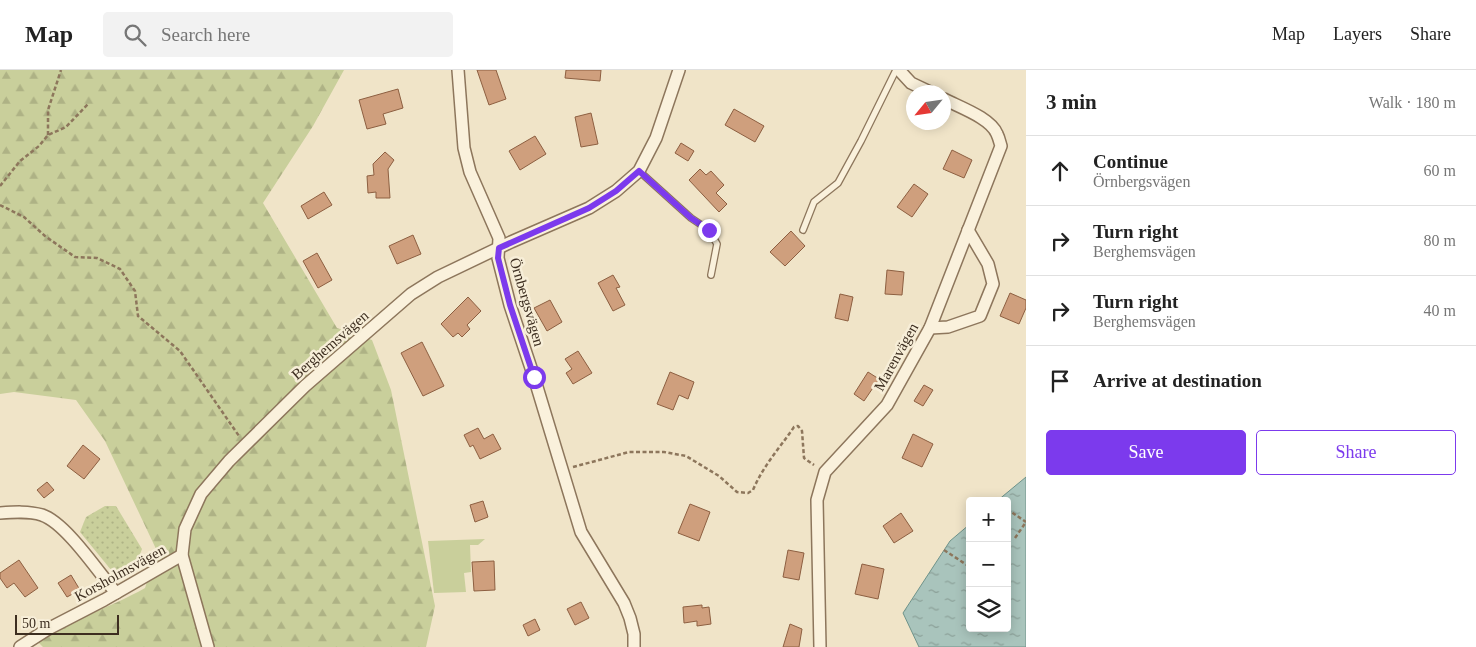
<!DOCTYPE html>
<meta charset="utf-8">
<style>
body{margin:0;font-family:Georgia,serif;background:#f2f2f2;color:#222}
.controls{position:absolute;right:15px;bottom:15px;display:grid;overflow:hidden;border-radius:5px;box-shadow:0 2px 12px #0003}
.controls button{width:45px;height:45px;display:grid;place-items:center;padding:0;border:0;border-bottom:1px solid #e0e0e0;background:#fff;color:#222;font:25px sans-serif}
.compass{position:absolute;left:906px;top:15px;width:45px;height:45px;border-radius:50%;background:#fff;box-shadow:0 2px 12px #0003;rotate:241deg}
.scale{position:absolute;left:15px;bottom:12px;width:104px;box-sizing:border-box;padding-left:5px;border:2px solid #3d2e20;border-top:0;font-size:14px;line-height:18px;white-space:nowrap;color:#3d2e20;-webkit-text-stroke:4px #f7eed8;paint-order:stroke}
.stop{position:absolute;width:15px;height:15px;margin:-11px;border:4px solid #7c3aed;border-radius:50%;background:#fff}
.stop.end{background:#7c3aed;border-color:#fff;box-shadow:0 1px 5px #0008}
.list{margin:0;padding:0;list-style:none}
h2{display:flex;justify-content:space-between;align-items:center;height:65px;margin:0;padding:0 20px;font-size:21px}
h2 small{font-size:16px;font-weight:400;color:#767676}
.list li{display:grid;grid-template-columns:32px 1fr auto;gap:15px;align-items:center;box-sizing:border-box;height:70px;padding:0 20px;border-top:1px solid #e0e0e0}
.list b{display:block;font-size:19px;white-space:nowrap}
.list p{margin:0;font-size:16px;white-space:nowrap;color:#767676}
.list em{font-size:16px;font-style:normal;color:#767676}
.actions{display:flex;gap:10px;padding:15px 20px}
.actions a{flex:1;padding:11px 0;border:1px solid #7c3aed;border-radius:5px;text-align:center;font-size:18px;color:#7c3aed}
.actions .main{background:#7c3aed;color:#fff}
.icon{flex:none;width:28px;height:28px;fill:none;stroke:currentColor;stroke-width:2;stroke-linecap:round;stroke-linejoin:round}
.map{position:relative;flex:none;width:1026px;height:577px;overflow:hidden}
header{display:flex;align-items:center;gap:30px;box-sizing:border-box;height:70px;padding:0 25px;background:#fff;border-bottom:1px solid #e0e0e0}
header strong{font-size:24px}
nav{display:flex;gap:28px;margin-inline-start:auto;font-size:18px}
.search{width:350px;height:45px;background:#f2f2f2;display:flex;align-items:center;gap:12px;box-sizing:border-box;padding:0 18px;border-radius:5px;color:#767676;font-size:19px}
main{display:flex}
aside{flex:1;background:#fff}
.map>svg:first-child{display:block}
.green{fill:#c9cf9b}
.forest{fill:url(#forest-firs)}
.park{fill:url(#park-dots)}
.water{fill:url(#water-ripples);stroke:#6f938a}
.building{fill:#cf9f7d;stroke:#8d5f41}
.lines{fill:none;stroke-linecap:round;stroke-linejoin:round}
.service-casing{stroke:#8d765c;stroke-width:8}
.minor-casing{stroke:#8d765c;stroke-width:14}
.path{stroke:#8d765c;stroke-width:2.5;stroke-dasharray:4 2.5;stroke-linecap:butt}
.service{stroke:#faf1dc;stroke-width:5.5}
.minor{stroke:#faf1dc;stroke-width:11}
.route{stroke:#7c3aed;stroke-width:6}
.labels{text-anchor:middle;dominant-baseline:central;stroke-width:5;stroke-linejoin:round;paint-order:stroke}
.street-label{font-size:15px;fill:#3d2e20;stroke:#f7eed8}
</style>
<header>
<strong>Map</strong>
<div class="search"><svg class="icon" aria-label="search" viewBox="0 0 24 24"><circle cx="10" cy="10" r="6"/><path d="M15 15l6 6"/></svg>Search here</div>
<nav><a>Map</a><a>Layers</a><a>Share</a></nav>
</header>
<main>
<div class="map">
<svg width="1026" height="577" viewBox="0 0 1026 577">
<defs>
<pattern id="forest-firs" width="22" height="20" patternUnits="userSpaceOnUse" patternTransform="scale(1.25)"><rect width="22" height="20" fill="#c9cf9b"/><path d="M5 1l3.5 6h-7zM16 11l3.5 6h-7z" fill="#aeb285"/></pattern>
<pattern id="park-dots" width="8" height="8" patternUnits="userSpaceOnUse" patternTransform="scale(1.25)"><rect width="8" height="8" fill="#c9cf9b"/><path d="M2 2h.1M6 6h.1" fill="none" stroke="#aeb285" stroke-width="1.8" stroke-linecap="round"/></pattern>
<pattern id="water-ripples" width="26" height="14" patternUnits="userSpaceOnUse" patternTransform="scale(1.25)"><rect width="26" height="14" fill="#a9c4bc"/><path d="M2 4q2-2 4 0t4 0M15 11q2-2 4 0t4 0" fill="none" stroke="#8ba098"/></pattern>
</defs>
<rect width="100%" height="100%" fill="#f0e4c8"/>
<!-- green -->
<polygon class="green" points="485,469 478,475 470,475 471,502 464,503 466,522 434,523 428,471"/>
<!-- forest -->
<path class="forest" d="M0,0H344L313,56L263,133L337,258L372,270L391,320L435,536L426,577H43L38,572C71,549 110,538 145,518L157,481L105,371L76,330L14,322L0,324Z"/>
<!-- park -->
<polygon class="park" points="105,436 116,436 142,479 137,492 116,506 80,462 86,447"/>
<!-- water -->
<polygon class="water" points="1026,407 1026,577 919,577 903,543 950,471 970,454 970,558 1007,558 1007,431 997,431"/>
<!-- building -->
<g class="building">
<polygon points="477,0 496,0 506,29 489,35"/>
<polygon points="566,0 601,0 600,11 565,8"/>
<polygon points="398,19 403,38 383,44 386,54 367,59 359,30"/>
<polygon points="734,39 764,56 755,72 725,55"/>
<polygon points="591,43 598,74 581,77 575,47"/>
<polygon points="535,66 546,84 520,100 509,81"/>
<polygon points="681,73 694,81 688,91 675,83"/>
<polygon points="952,80 972,90 964,108 943,99"/>
<polygon points="385,82 394,90 388,99 390,128 376,128 376,122 368,123 367,106 374,105 373,94"/>
<polygon points="700,99 706,105 711,101 724,115 716,123 727,134 719,142 689,110"/>
<polygon points="914,114 928,124 912,147 897,137"/>
<polygon points="324,122 332,135 308,149 301,136"/>
<polygon points="791,161 805,176 785,196 770,182"/>
<polygon points="413,165 421,184 397,194 389,176"/>
<polygon points="317,183 332,210 318,218 303,191"/>
<polygon points="887,200 904,202 902,225 885,224"/>
<polygon points="613,205 620,217 616,218 625,235 613,241 598,213"/>
<polygon points="1010,223 1026,230 1026,238 1019,254 1000,246"/>
<polygon points="840,224 853,227 848,251 835,248"/>
<polygon points="468,227 481,241 467,255 470,259 462,267 458,263 453,267 441,254"/>
<polygon points="550,230 562,252 547,261 534,238"/>
<polygon points="422,272 444,316 423,326 401,283"/>
<polygon points="578,281 592,303 573,314 566,303 572,299 565,289"/>
<polygon points="670,302 694,312 688,329 679,325 673,340 657,334"/>
<polygon points="868,302 879,309 864,331 854,324"/>
<polygon points="924,315 933,320 923,336 914,331"/>
<polygon points="478,358 484,369 493,364 501,379 480,389 473,375 470,377 464,365"/>
<polygon points="913,364 933,374 922,397 902,388"/>
<polygon points="83,375 100,389 84,409 67,396"/>
<polygon points="47,412 54,420 44,428 37,420"/>
<polygon points="483,431 488,447 475,452 470,435"/>
<polygon points="690,434 710,442 699,471 678,463"/>
<polygon points="901,443 913,461 894,473 883,456"/>
<polygon points="788,480 804,483 799,510 783,507"/>
<polygon points="19,490 38,518 25,527 14,513 7,518 0,508 0,503"/>
<polygon points="494,491 495,520 474,521 472,492"/>
<polygon points="862,494 884,499 878,529 855,524"/>
<polygon points="71,505 80,520 67,527 58,513"/>
<polygon points="581,532 589,548 575,555 567,539"/>
<polygon points="702,535 702,538 709,537 711,554 697,556 697,551 684,553 683,537"/>
<polygon points="535,549 540,560 528,566 523,555"/>
<polygon points="790,554 802,559 799,577 783,577"/>
</g>
<g class="lines">
<defs>
<g id="service">
<polyline points="639,101 691,148 709,160 717,174 711,205"/>
<polyline points="803,160 814,132 838,113 861,71 896,0"/>
</g>
<g id="minor">
<polyline points="458,0 464,78 470,102 499,168 498,188 510,235 534,307 581,462 624,533 630,548 634,564 634,577"/>
<polyline points="899,0 911,13 930,22"/>
<polyline points="930,258 948,257 980,246 993,214 988,194 968,160"/>
<path d="M0,443C14,442 29,441 42,445C66,453 99,503 116,523"/>
<polyline points="20,577 48,559 104,530 182,485"/>
<polyline points="208,577 182,485 185,459 201,424 229,391 305,316 411,224 438,207 511,172 589,138 616,121 639,101 656,68 679,0"/>
<path d="M820,577L817,430L825,402L887,335L930,258L1001,76C1000,73 999,68 997,64C991,48 959,37 944,29"/>
</g>
</defs>
<!-- service casing -->
<use href="#service" class="service-casing"/>
<!-- minor casing -->
<use href="#minor" class="minor-casing"/>
<!-- path -->
<g class="path">
<polyline points="48,65 48,40 61,0"/>
<polyline points="0,116 20,91 39,76 48,65 66,57 89,33"/>
<polyline points="0,135 24,147 45,166 75,187 97,188 120,199 135,221 138,246 180,281 239,366"/>
<path d="M573,397L629,382H664L686,386L719,406L737,422L748,423L753,420C763,396 779,379 794,357L798,356L802,361L804,388L814,395"/>
<polyline points="993,430 994,431"/>
<polyline points="1007,439 1026,452"/>
<polyline points="1015,468 1026,452"/>
<polyline points="944,480 970,497"/>
</g>
<!-- service -->
<use href="#service" class="service"/>
<!-- minor -->
<use href="#minor" class="minor"/>
</g>
<g class="lines">
<!-- route -->
<polyline class="route" points="534,307 510,235 498,188 499,178 589,138 616,121 639,101 691,148 709,160"/>
</g>
<g class="labels">
<!-- street labels -->
<g class="street-label">
<text transform="translate(527 232) rotate(74)">Örnbergsvägen</text>
<text transform="translate(330 275) rotate(-41)">Berghemsvägen</text>
<text transform="translate(896 287) rotate(-61)">Marenvägen</text>
<text transform="translate(120 503) rotate(-29)">Korsholmsvägen</text>
</g>
</g>
</svg>
<div class="controls">
<button>+</button>
<button>−</button>
<button><svg class="icon" aria-label="layers" viewBox="0 0 24 24"><path d="M12 4l9 5-9 5-9-5zM3 14l9 5 9-5"/></svg></button>
</div>
<svg class="compass" viewBox="-18 -18 36 36"><path d="M0-13l5 13h-10z" fill="#e53935"/><path d="M0 13l5-13h-10z" fill="#767676"/></svg>
<div class="scale">50 m</div>
<div class="stop" style="left:534px;top:307px"></div>
<div class="stop end" style="left:709px;top:160px"></div>
</div>
<aside>
<h2>3 min<small>Walk · 180 m</small></h2>
<ul class="list">
<li><svg class="icon" aria-label="ahead" viewBox="0 0 24 24"><path d="M12 20V5M6 11l6-6 6 6"/></svg><div><b>Continue</b><p>Örnbergsvägen</p></div><em>60 m</em></li>
<li><svg class="icon" aria-label="right" viewBox="0 0 24 24"><path d="M7 20v-9h11M14 6l5 5-5 5"/></svg><div><b>Turn right</b><p>Berghemsvägen</p></div><em>80 m</em></li>
<li><svg class="icon" aria-label="right" viewBox="0 0 24 24"><path d="M7 20v-9h11M14 6l5 5-5 5"/></svg><div><b>Turn right</b><p>Berghemsvägen</p></div><em>40 m</em></li>
<li><svg class="icon" aria-label="arrive" viewBox="0 0 24 24"><path d="M6 21V4h12l-3 4 3 4H6"/></svg><div><b>Arrive at destination</b></div></li>
</ul>
<div class="actions"><a class="main">Save</a><a>Share</a></div>
</aside>
</main>
